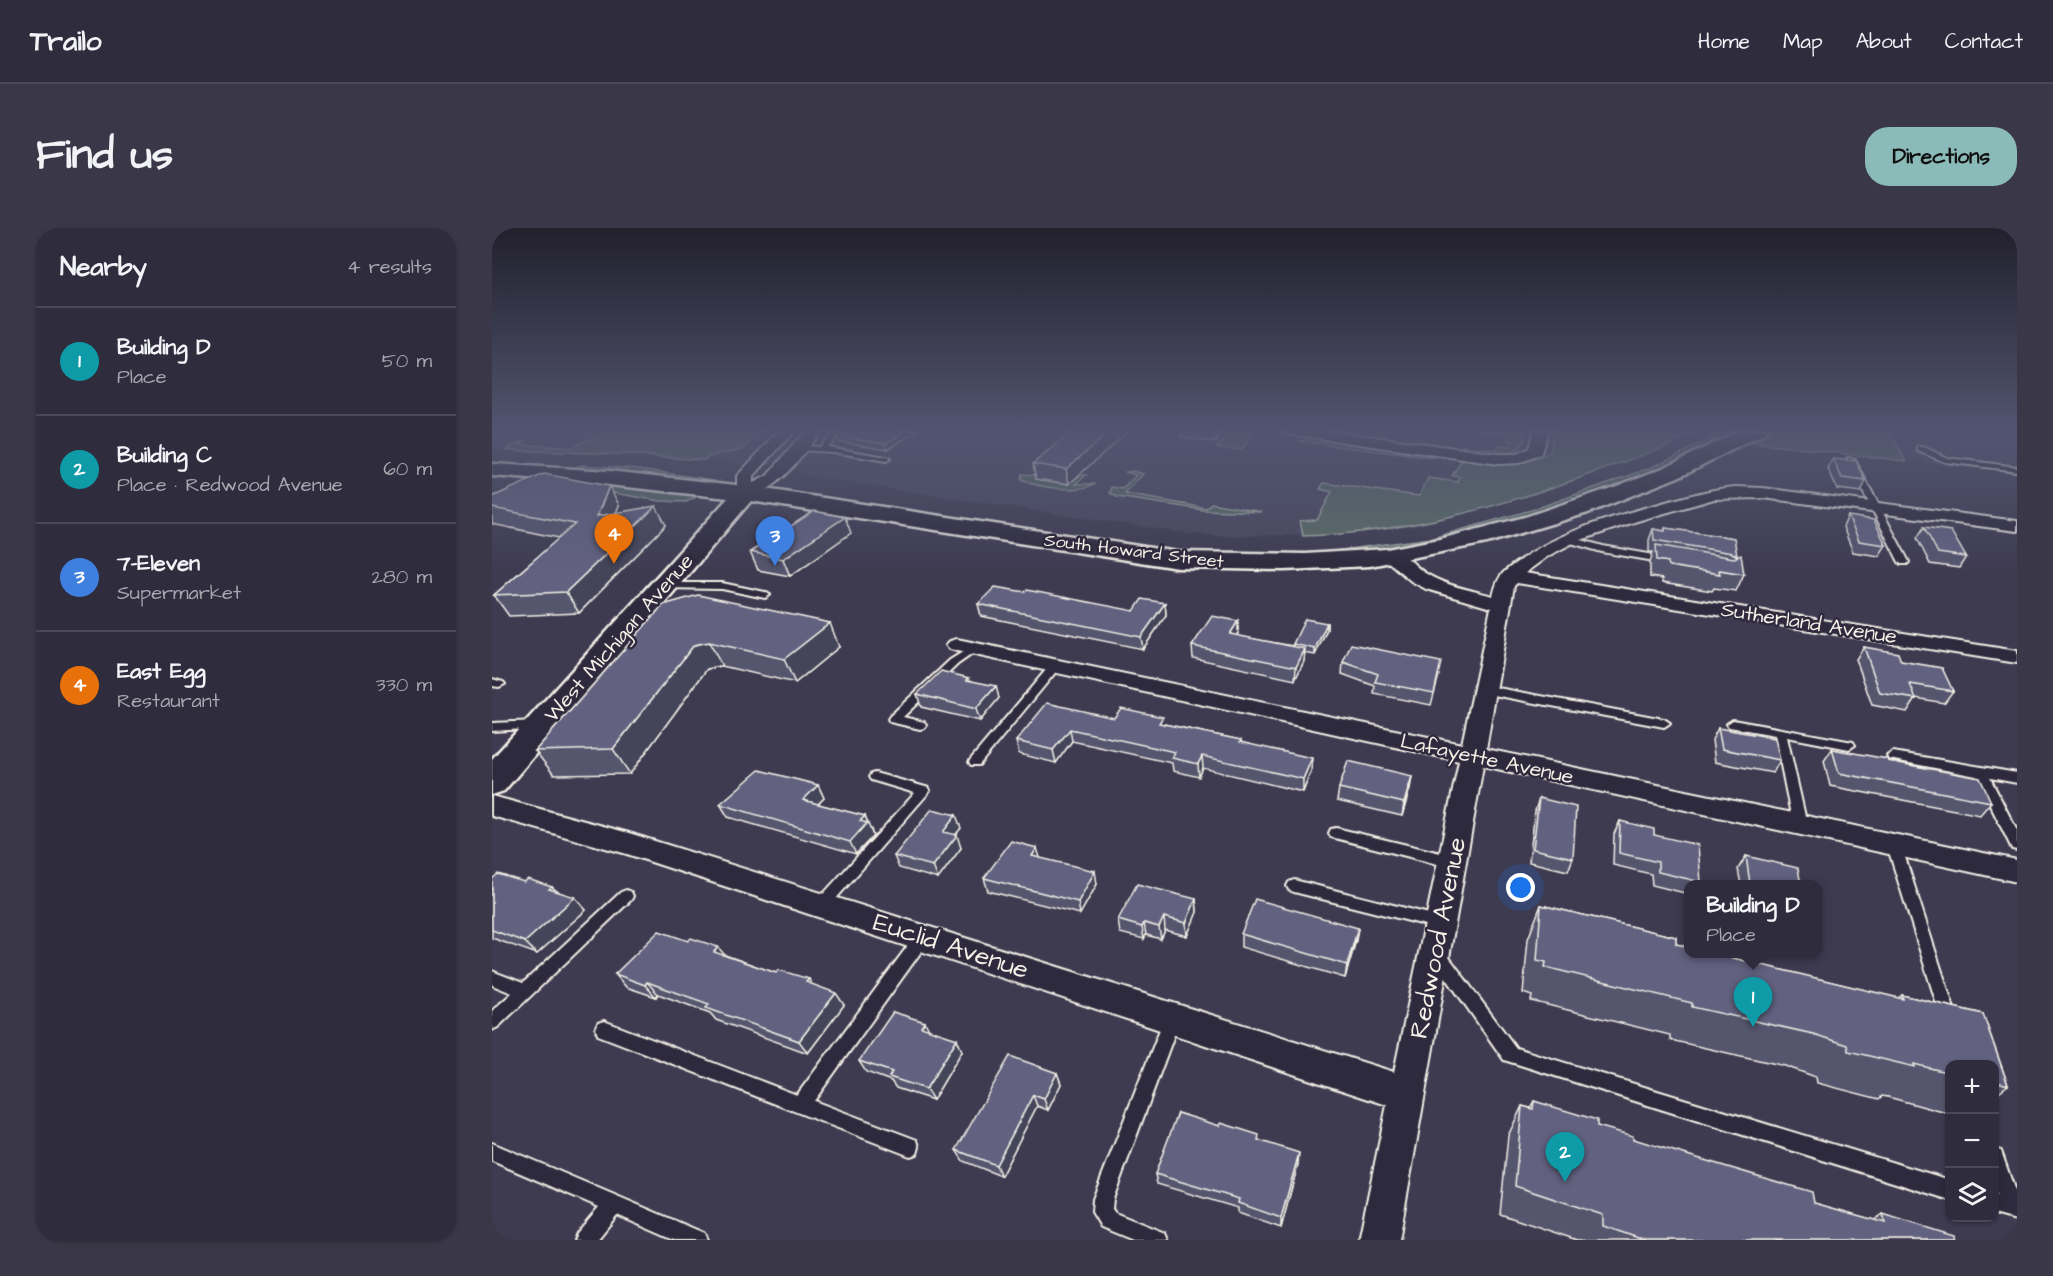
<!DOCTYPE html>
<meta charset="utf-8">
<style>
body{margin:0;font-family:"Architects Daughter",sans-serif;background:#3a3848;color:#f1f3f6}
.controls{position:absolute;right:18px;bottom:18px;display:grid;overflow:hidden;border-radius:12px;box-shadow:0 2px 4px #0004}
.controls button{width:54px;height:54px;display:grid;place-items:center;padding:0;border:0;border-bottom:2px solid #494857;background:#2e2c3d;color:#f1f3f6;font:30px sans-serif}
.you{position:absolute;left:1029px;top:660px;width:21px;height:21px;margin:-15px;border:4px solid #fff;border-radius:50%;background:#1a73e8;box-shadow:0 0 0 9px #1a73e833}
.badge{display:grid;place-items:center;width:39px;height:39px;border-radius:50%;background:#8bbbb9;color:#fff;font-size:20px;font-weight:700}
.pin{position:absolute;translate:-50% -50px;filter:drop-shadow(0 2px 3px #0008)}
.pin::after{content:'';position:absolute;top:32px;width:21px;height:18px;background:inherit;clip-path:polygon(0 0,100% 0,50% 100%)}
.popup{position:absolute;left:1192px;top:652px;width:138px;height:78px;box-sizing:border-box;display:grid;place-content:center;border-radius:12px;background:#2e2c3d;filter:drop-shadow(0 2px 4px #0005);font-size:20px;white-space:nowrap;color:#a7a7b0}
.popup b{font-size:22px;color:#f1f3f6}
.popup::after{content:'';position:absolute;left:50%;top:100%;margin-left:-12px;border:12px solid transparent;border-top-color:#2e2c3d}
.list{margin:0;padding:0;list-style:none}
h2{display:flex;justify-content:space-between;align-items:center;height:78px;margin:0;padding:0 24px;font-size:26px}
h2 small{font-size:20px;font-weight:400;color:#a7a7b0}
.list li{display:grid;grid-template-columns:39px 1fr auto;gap:18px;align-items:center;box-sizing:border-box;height:108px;padding:0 24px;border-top:2px solid #494857}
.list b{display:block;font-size:22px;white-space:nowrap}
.list p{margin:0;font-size:20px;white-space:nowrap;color:#a7a7b0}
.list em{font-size:20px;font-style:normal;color:#a7a7b0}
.icon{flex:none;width:33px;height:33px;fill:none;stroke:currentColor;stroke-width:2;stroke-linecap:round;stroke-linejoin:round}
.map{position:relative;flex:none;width:1525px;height:1012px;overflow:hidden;border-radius:24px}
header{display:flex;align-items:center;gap:36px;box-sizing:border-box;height:84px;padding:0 30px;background:#2e2c3d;border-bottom:2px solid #494857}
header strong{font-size:28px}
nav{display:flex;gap:33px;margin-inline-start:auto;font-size:21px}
.intro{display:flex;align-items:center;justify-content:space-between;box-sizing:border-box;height:144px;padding:0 36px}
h1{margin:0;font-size:42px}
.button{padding:15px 27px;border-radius:24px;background:#8bbbb9;color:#111;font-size:21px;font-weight:700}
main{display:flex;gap:36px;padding:0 36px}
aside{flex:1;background:#2e2c3d;border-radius:24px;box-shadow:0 2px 4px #0004}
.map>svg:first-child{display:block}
.built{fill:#49475f}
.green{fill:#5a6d66;stroke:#a7afa7;stroke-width:1.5}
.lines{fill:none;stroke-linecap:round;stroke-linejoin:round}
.lane-casing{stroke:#f4f1e8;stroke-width:4}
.street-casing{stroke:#f4f1e8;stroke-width:4}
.secondary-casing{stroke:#f4f1e8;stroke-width:5}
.lane{fill:#2f2a3d;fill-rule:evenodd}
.street{fill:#2f2a3d;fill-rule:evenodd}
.secondary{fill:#2f2a3d;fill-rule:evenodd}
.wall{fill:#54546e;stroke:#f4f1e8;stroke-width:1.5}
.shaded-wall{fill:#45455a;stroke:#f4f1e8;stroke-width:1.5}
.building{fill:#626280;stroke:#f4f1e8;stroke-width:1.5}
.labels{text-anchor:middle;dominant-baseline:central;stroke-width:5;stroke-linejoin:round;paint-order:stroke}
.far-street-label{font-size:18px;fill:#f4f1e8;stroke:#2f2a3d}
.street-label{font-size:21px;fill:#f4f1e8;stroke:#2f2a3d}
.near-street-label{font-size:26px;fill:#f4f1e8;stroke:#2f2a3d}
</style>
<header>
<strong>Trailo</strong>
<nav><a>Home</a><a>Map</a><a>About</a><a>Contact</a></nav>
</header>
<div class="intro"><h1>Find us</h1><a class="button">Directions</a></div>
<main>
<aside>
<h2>Nearby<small>4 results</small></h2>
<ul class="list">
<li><span class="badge" style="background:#0f9aa8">1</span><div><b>Building D</b><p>Place</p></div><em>50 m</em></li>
<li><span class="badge" style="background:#0f9aa8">2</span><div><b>Building C</b><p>Place · Redwood Avenue</p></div><em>60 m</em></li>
<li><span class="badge" style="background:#3f7fe0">3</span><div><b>7-Eleven</b><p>Supermarket</p></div><em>280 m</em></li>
<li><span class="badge" style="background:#e8710a">4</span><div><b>East Egg</b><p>Restaurant</p></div><em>330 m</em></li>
</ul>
</aside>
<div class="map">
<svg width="1525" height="1012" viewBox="0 0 1525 1012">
<rect width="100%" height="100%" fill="#3e3b51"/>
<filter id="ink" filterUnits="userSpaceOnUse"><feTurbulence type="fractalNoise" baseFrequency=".0167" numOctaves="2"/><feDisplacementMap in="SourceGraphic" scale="12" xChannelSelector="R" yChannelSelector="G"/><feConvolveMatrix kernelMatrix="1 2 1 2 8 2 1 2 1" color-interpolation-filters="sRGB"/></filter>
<g filter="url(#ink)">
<!-- built -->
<polygon class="built" points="0,202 1525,202 1525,246 1263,215 1202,205 1143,231 1035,269 949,292 917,299 839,307 728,308 699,306 313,248 302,242 301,237 238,235 0,220"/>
<!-- green -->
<g class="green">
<polygon points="118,202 271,202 253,220 219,228 211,232 128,226 15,222 23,216 34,212 28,216 78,220"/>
<path d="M595,202L546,251L576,256L589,247H594L584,256H602C587,266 545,259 529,252L530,246L542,247Z"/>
<polygon points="723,202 762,206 749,222 725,219 736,209 736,206"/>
<path d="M987,202H1034L1032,213L1026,221C1011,228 983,230 970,218L1006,222L1008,218L1019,219L1020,213L1016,212L1017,206Z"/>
<path d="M1061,202H1207C1174,220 1139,231 1105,244C1008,279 915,305 811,308L808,293L825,292L840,264L828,261L832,255L927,268L936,250L966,254L968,249L960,248L969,233C1000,228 1030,244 1059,223Z"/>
<polygon points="1238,202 1252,202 1178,238 1042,288 970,308 889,324 718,330 302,269 305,266 673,322 768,327 826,325 940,310 1043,281 1158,240"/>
<polygon points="1273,202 1396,202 1414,233 1253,214"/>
<polygon points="822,210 933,226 942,230 807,213"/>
<polygon points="90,237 147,241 222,252 219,255 79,241"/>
<polygon points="641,243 651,246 633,266 714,280 719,275 770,284 712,282 625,269 618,265 620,259 631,261 644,247 633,244"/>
<polygon points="105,256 208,267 194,274 168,273 87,259"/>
</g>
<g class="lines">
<defs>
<g id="lane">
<polygon points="343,202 350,202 335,219 394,229 398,231 394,233 341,224 305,222 301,220 305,218 327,219"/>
<polygon points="1426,219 1432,219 1455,230 1525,239 1525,243 1453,234 1426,223"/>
<polygon points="1356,230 1363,232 1417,334 1415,336 1409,336 1407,334 1355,232"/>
<polygon points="1075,308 1111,318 1174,329 1179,332 1174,335 1110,324 1072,313 1071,311"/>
<polygon points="172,355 230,355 273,364 278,367 273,370 230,361 169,360 167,358"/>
<polygon points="482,417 487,420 486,422 466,436 411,489 432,494 434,497 432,500 428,501 398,494 396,491 398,488 458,432"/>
<polygon points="563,435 568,438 567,440 487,537 479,537 477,534 479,531 559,436"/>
<polygon points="0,451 11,454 13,456 7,459 0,458"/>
<polygon points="995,458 1172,491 1178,495 1172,499 991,465 989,462 991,459"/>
<polygon points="1241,492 1361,514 1363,517 1357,521 1295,509 1315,597 1313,601 1303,601 1301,597 1283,507 1237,499 1235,496"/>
<polygon points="47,493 53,497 51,500 0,503 0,495"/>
<polygon points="1401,524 1525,545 1525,555 1498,550 1525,603 1525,622 1520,621 1484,548 1397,531 1395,528"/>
<polygon points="383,545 437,560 438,563 335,681 330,683 325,681 323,677 325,673 423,565 379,552 377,549 379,546"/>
<polygon points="844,600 961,628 966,630 968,634 966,638 961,640 839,609 837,605 839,601"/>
<polygon points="1402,612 1407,613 1409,617 1466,793 1464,798 1458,801 1452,798 1450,793 1395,617 1397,613"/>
<polygon points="802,652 949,689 954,691 957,695 954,699 949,701 802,664 797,662 795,658 797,654"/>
<polygon points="134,662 139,664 141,668 139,672 6,799 0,802 0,783 20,765 0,757 0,743 31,755 129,664"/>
<polygon points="431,703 436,704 439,709 436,714 322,873 425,912 427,919 425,926 418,928 106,807 104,801 106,795 112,793 305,867 426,704"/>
<polygon points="946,719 951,721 1024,820 1458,952 1458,972 1012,832 941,731 938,726 941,721"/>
<polygon points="680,783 686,786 688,791 621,971 620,981 623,985 673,1005 676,1012 641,1012 609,999 600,984 601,971 672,791 674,786"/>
<polygon points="0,915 212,1005 215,1012 182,1012 125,987 105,1012 82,1012 85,1005 107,979 0,933"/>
<polygon points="1502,921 1509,923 1525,969 1524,992 1502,986 1502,966 1505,967 1502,960"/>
</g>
<g id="street">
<path d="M288,202H303L261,249V255L275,248L314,202H329C314,223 277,276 247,268L245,265V248Z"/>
<polygon points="791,202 832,202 1006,226 1025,226 1037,220 1042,202 1056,202 1049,226 1027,235 1006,236 798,206"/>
<path d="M1244,259L1271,260L1525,293V303L1271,270L1222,271L1145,293L1083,314L1056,328L1033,345L1525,423V435L1025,355L1022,358L994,521L1525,632V654L991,538L907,1012H867L895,877L135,626L0,588V568L137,605L902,844L967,533L465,423L458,421L454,417L458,413L465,411L970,516L999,380L934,361L919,353L894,332L891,328L894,324C910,320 921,337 933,345C953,358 979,362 1001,368C1003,360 1006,349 1012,344C1056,307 1112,291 1167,276C1193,269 1217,261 1244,259Z"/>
</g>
<polygon id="secondary" points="1249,202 1275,202 1272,206 1186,249 1096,285 995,315 878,338 792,342 686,340 259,273 12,563 0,567 0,531 236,270 117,257 0,248 0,236 117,243 253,258 686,324 813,326 895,321 948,311 1033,289 1125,258 1171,240"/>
</defs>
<!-- lane casing -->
<use href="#lane" class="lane-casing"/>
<!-- street casing -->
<use href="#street" class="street-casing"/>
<!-- secondary casing -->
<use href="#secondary" class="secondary-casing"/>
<!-- lane -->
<use href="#lane" class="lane"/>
<!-- street -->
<use href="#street" class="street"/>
<!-- secondary -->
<use href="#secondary" class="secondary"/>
</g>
<!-- wall -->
<g class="wall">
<polygon points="427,202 396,221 346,213 344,208"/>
<polygon points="582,202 577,256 544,251 541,236"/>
<polygon points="689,202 733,202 724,214 689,209"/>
<polygon points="1341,231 1374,253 1369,264 1345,261 1336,241"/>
<polygon points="117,258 127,277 124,285 174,297 87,385 17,388 2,367 67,310 0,296 0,269"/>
<polygon points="1356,288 1394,317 1387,328 1361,324 1351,299"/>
<polygon points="1432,299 1474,329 1467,340 1438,336 1425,310"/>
<polygon points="1173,300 1242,310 1245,329 1252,346 1244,363 1222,360 1220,363 1170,355 1170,351 1158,349 1158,334 1161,324 1157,324 1157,312 1161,301 1172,303"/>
<polygon points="359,305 298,348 266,342 258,324"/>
<polygon points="673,375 674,387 651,421 489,388 486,376 642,383"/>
<polygon points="171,377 347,419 303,455 230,438 215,441 138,546 62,547 43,523"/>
<polygon points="746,393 746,405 744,408 801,418 801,416 835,395 835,401 823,427 812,425 812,433 803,452 701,430 700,418"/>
<polygon points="1372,419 1409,433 1461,463 1452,475 1424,470 1415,484 1380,477 1364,431"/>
<polygon points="851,434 947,447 939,477 882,466 883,458 850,446"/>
<polygon points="478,452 507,470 488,493 429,479 425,466"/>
<polygon points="622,490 672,496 749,512 749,514 819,543 811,564 711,540 707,549 681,543 680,535 580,513 564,535 527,526 524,513"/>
<polygon points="1226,500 1288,532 1281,545 1223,534 1220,512"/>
<polygon points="1340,521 1396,533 1499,574 1488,587 1338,558 1332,533"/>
<polygon points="920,548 918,560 910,588 845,573 847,560"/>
<polygon points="326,557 332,570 326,576 379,601 381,608 364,626 236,589 228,576"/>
<polygon points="1047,570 1081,630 1076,643 1037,634 1043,583"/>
<polygon points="1128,593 1162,607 1209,654 1208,657 1197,657 1197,666 1160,657 1159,646 1121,637 1122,606"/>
<polygon points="469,600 463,607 469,620 446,651 407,640 402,628"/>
<polygon points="1254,628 1309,657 1249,657 1246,641"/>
<polygon points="548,630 605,656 588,686 496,663 492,650"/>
<polygon points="0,651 60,659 65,663 94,682 45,726 0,710"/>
<polygon points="704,671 705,684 695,708 673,702 669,711 654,707 652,711 628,705 626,692"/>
<polygon points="1049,677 1184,709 1184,716 1197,719 1197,726 1224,726 1406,770 1410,767 1491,786 1516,857 1503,867 1503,837 1458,837 1458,886 1396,869 1390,868 1387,871 1325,855 1324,849 1293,838 1178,812 1178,807 1039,773 1040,768 1031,765 1036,711"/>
<polygon points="866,700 864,712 853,750 749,719 749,706"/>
<polygon points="233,727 284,745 317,751 320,757 352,777 316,825 224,792 218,785 166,766 164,769 134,759 123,746"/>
<polygon points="436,802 470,823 441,872 404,860 399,853 374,844 367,833"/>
<polygon points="565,845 569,856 556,882 545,878 509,948 471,933 464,922"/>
<polygon points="1042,873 1105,898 1322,975 1382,992 1391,986 1463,1012 1085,1012 1008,986 1016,908 1030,878 1038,880"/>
<polygon points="767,912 806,936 789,1000 746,985 746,980 665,956 663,946"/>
</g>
<!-- shaded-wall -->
<g class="shaded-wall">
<polygon points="416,202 427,202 396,221 394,215"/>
<polygon points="619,202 637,202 577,256 574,241"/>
<polygon points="723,202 733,202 724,214"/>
<polygon points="117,258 127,277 116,307 105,288"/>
<polygon points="164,278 174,297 87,385 74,364"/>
<polygon points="353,289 359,305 298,348 291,331"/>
<polygon points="673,375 674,387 651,421 649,409"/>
<polygon points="746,393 746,405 738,418 738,406"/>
<polygon points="338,395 347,419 303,455 292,431"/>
<polygon points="835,395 835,401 823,427 823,421"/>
<polygon points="217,414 230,438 215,441 138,546 121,521 202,417"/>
<polygon points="813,421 812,433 803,452 804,439"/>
<polygon points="504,458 507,470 488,493 484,481"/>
<polygon points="578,501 580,513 564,535 561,522"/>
<polygon points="710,528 711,540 707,549 706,536"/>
<polygon points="820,530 819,543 811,564 811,551"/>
<polygon points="920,548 918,560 910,588 912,575"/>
<polygon points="326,557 332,570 318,584 311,572"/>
<polygon points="464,587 469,600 456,616 451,604"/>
<polygon points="373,588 381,608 364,626 358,614 368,593"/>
<polygon points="465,607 469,620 446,651 441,638"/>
<polygon points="545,620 549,633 540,628"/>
<polygon points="603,643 605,656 588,686 586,674"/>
<polygon points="83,669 94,682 45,726 33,714"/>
<polygon points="704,671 705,684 695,708 694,695"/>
<polygon points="672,689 673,702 669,711 667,699"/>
<polygon points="652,695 654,707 652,711 650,699"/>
<polygon points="866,700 864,712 853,750 855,737"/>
<polygon points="226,719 236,731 222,724"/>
<polygon points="155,754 166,766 164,769 153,757"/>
<polygon points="344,765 352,777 316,825 307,813"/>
<polygon points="433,794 439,806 429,799"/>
<polygon points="465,811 470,823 441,872 434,861"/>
<polygon points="565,845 569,856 556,882 552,871"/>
<polygon points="541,867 545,878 509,948 504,937"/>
<polygon points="807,925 806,936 789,1000 789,990"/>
</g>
<!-- building -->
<g class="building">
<polygon points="348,202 416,202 394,215 344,208"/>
<polygon points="582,202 619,202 574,241 541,236"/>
<polygon points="1341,231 1364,233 1374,253 1350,250"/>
<polygon points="52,246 117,258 105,288 164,278 74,364 2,367 83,296 0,280 0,269"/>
<polygon points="322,283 353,289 291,331 258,324"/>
<polygon points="1356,288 1382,292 1394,317 1367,313"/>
<polygon points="1432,299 1459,303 1474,329 1446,325"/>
<polygon points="1173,300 1242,310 1245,328 1240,325 1162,312 1161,301 1173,303"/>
<polygon points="1164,317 1242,330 1249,327 1252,346 1227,342 1228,346 1177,338 1176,334 1165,332"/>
<polygon points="503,359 533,364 535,362 642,383 650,371 673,375 649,409 486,376"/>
<polygon points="206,367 338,395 292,431 217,414 202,417 121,521 43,523 171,377"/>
<polygon points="720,388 746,393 738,406 813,421 804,439 700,418"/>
<polygon points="813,391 835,395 823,421 801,416"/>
<polygon points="859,416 949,434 942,465 883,454 886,446 851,434"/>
<polygon points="1372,419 1406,425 1409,433 1450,440 1461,463 1418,456 1424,471 1388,465"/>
<polygon points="449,443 477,450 475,452 504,458 484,481 425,466"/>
<polygon points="555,475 622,490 629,480 671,489 667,495 749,512 748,514 820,530 811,551 710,528 706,536 680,530 683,524 578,501 561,522 524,513"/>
<polygon points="1226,500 1283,510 1288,532 1230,521"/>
<polygon points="1340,521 1395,531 1396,533 1488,550 1499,574 1347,545"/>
<polygon points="856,533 920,548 912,575 847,560"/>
<polygon points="267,542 326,557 311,572 373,588 368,593 375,595 358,614 228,576"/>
<polygon points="1047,570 1084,579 1081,630 1041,621"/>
<polygon points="440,581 464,587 451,604 465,607 441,638 402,628"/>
<polygon points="1128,593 1162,601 1162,607 1206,617 1209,654 1166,644 1166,634 1127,625"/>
<polygon points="519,613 545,620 540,628 603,643 586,674 492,650"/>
<polygon points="1254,628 1306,640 1309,657 1258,656"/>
<polygon points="6,646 32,654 36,651 60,659 57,661 83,669 33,714 0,702 0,651"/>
<polygon points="645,656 704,671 694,695 672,689 667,699 652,695 650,699 626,692"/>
<polygon points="763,671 866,700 855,737 749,706"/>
<polygon points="1049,677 1184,709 1184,716 1197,719 1197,726 1224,726 1411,771 1410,767 1491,786 1516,857 1505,854 1506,857 1503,856 1503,837 1458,837 1458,845 1422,836 1423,839 1356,823 1355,817 1321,806 1200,779 1200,775 1053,739 1054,734 1045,732"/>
<polygon points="167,703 196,713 199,710 226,719 222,724 284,745 287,742 317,751 314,754 344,765 307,813 214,780 217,776 155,754 153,757 123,746"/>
<polygon points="401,784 433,794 429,799 465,811 434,861 397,849 400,844 367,833"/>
<polygon points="518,828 565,845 552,871 541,867 504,937 464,922"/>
<polygon points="1042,873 1105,892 1105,898 1141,908 1141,911 1320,964 1322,975 1393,995 1391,986 1462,1008 1463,1012 1152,1012 1111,998 1111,987 1023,958 1030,878 1041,881"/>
<polygon points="686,885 728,898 729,895 767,907 766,912 807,925 789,990 746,975 747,971 663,946"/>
</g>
</g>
<!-- sky -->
<linearGradient id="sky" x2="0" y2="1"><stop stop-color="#22202d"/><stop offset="0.59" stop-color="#525570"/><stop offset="1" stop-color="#525570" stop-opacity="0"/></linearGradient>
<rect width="1525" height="344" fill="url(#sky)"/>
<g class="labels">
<!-- far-street labels -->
<g class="far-street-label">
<text transform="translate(642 323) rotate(7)">South Howard Street</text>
</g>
<!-- street labels -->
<g class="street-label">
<text transform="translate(1317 395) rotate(9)">Sutherland Avenue</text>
<text transform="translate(127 410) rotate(-49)">West Michigan Avenue</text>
<text transform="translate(995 531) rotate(12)">Lafayette Avenue</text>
</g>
<!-- near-street labels -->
<g class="near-street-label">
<text transform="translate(946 710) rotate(-79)">Redwood Avenue</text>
<text transform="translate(459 718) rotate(18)">Euclid Avenue</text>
</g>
</g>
</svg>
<div class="controls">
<button>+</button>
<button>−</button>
<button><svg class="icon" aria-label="layers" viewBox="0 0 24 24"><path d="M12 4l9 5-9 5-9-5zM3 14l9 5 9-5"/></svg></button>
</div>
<div class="you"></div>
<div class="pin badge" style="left:1261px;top:799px;background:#0f9aa8">1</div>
<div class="popup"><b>Building D</b>Place</div>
<div class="pin badge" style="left:1073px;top:954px;background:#0f9aa8">2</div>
<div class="pin badge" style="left:283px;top:338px;background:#3f7fe0">3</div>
<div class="pin badge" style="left:122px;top:336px;background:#e8710a">4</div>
</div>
</main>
